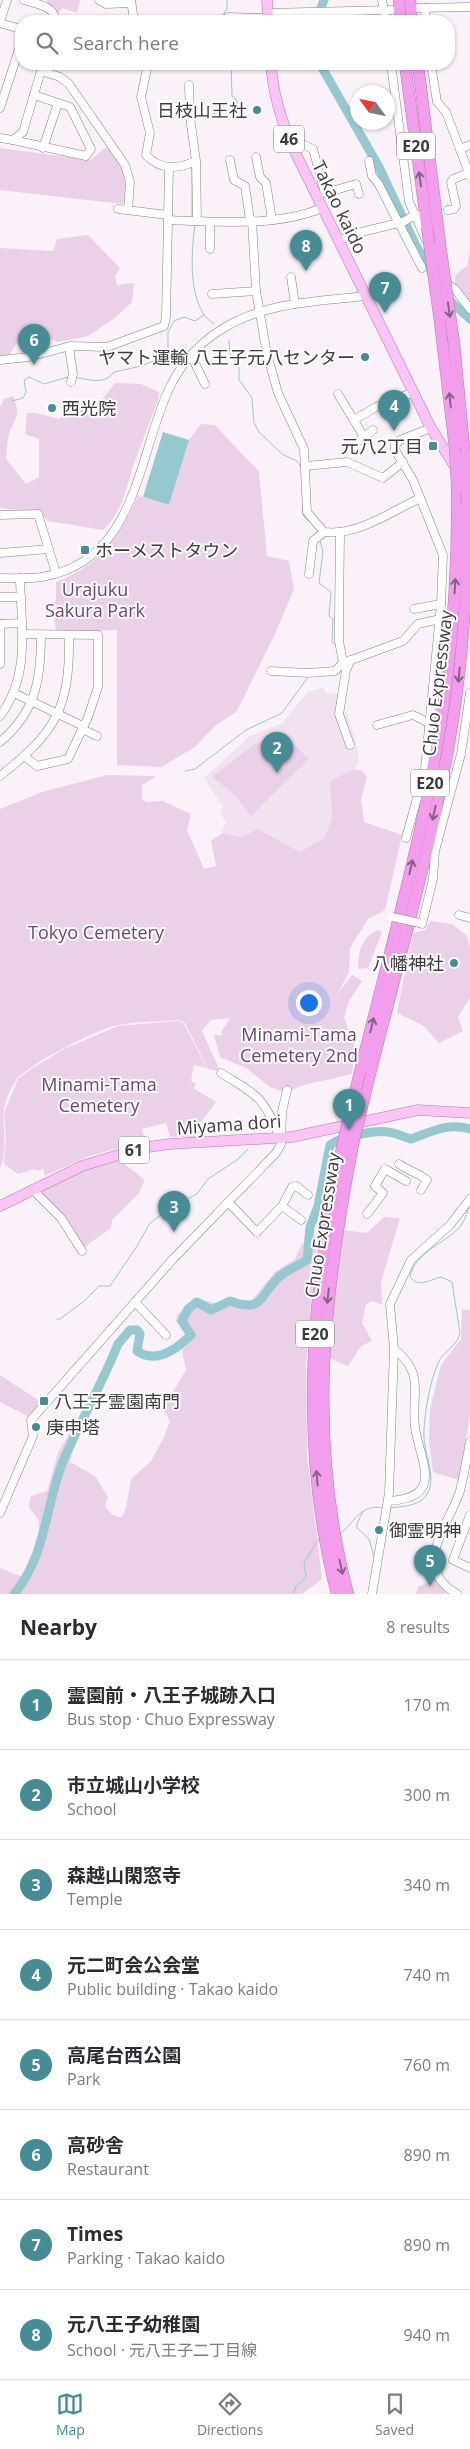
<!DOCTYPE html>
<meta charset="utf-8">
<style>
body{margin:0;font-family:"Open Sans","Noto Sans JP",sans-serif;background:#f2f2f3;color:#2b2b33}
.compass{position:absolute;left:350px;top:85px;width:45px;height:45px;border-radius:50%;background:#fff;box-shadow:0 1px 4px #0004;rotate:303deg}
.you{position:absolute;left:308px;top:1002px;width:18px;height:18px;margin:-12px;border:4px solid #fff;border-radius:50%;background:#1a73e8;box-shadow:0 0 0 8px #1a73e833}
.badge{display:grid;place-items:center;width:32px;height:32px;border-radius:50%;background:#458c94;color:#fff;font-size:16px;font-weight:700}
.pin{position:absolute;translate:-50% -41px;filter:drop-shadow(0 1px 2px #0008)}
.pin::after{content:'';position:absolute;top:26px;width:18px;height:15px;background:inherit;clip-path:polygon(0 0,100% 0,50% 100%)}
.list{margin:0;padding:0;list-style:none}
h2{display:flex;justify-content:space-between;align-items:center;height:65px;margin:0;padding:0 20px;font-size:21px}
h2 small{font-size:16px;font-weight:400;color:#7c7c81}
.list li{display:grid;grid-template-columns:32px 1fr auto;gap:15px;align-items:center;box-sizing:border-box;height:90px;padding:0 20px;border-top:1px solid #e1e1e2}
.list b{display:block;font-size:19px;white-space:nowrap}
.list p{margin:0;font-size:16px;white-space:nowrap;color:#7c7c81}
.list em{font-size:16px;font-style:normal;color:#7c7c81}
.icon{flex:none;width:28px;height:28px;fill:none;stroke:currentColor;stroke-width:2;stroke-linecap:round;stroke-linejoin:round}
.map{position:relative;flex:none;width:470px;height:1594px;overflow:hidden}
.search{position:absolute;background:#fff;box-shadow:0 1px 4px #0004;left:15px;right:15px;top:15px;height:55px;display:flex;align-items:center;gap:12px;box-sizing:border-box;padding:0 18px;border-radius:20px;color:#7c7c81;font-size:19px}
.sheet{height:785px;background:#fff}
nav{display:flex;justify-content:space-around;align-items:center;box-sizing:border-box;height:70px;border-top:1px solid #e1e1e2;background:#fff;font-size:14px;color:#7c7c81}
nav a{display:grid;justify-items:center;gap:2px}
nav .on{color:#458c94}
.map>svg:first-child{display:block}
.built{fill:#f1e2ef}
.green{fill:#ebd1e8}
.water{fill:#95c9cf}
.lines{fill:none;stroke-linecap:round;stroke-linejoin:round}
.stream{stroke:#95c9cf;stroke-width:1}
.river{stroke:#95c9cf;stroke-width:9}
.minor-casing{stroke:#888087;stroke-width:9}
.major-casing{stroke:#b37baf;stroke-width:11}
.highway-casing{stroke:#b37baf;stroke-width:12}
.minor{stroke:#fff;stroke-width:8}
.major{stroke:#f8c5f4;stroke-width:10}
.highway{stroke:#f39eed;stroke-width:11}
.minor-bridge-casing{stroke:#888087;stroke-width:9;stroke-linecap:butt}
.highway-bridge-casing{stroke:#b37baf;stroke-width:12;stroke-linecap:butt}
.minor-bridge{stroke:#fff;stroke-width:8}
.highway-bridge{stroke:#f39eed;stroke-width:11}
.oneway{stroke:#866183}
.poi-dot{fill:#458c94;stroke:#fff;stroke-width:2}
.labels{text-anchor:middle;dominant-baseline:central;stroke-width:4;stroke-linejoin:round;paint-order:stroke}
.shield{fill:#fff;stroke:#777476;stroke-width:1}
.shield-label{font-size:16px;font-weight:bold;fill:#3d393c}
.poi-label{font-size:18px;fill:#3d393c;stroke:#fff;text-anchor:start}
.street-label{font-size:18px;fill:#3d393c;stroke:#fff}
.park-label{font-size:18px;fill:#70446d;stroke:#fff}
</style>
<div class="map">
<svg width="470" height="1594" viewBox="0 0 470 1594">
<rect width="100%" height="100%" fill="#faf1f9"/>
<!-- built -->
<polygon class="built" points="324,687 325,693 344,694 344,706 356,741 359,762 354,769 330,781 332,818 324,838 300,852 258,829 241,837 223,833 222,829 226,823 220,812 223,807 204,778 250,736 282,723 308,692"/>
<!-- green -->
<g class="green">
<polygon points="47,0 80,0 77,13 63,8 55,15 47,7"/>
<path d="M108,146C124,169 128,176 123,204L0,190V148L90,160Z"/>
<polygon points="88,235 120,268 115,276 117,285 134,283 132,302 116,317 88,336 57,342 28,327 8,356 0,357 0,248 53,251 57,239"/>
<polygon points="470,249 470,309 455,289 455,275 467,266"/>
<path d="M115,383L141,384L159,392L158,401C150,422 142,442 134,463C126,488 123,511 103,530L48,521L40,513L0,508V407L4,399L13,396C22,417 15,416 9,434C7,442 7,451 6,459L26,484L39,477V439L25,434L27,413H36L59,419L72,408L101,401Z"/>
<path d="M201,424L215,425L259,472L267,556L289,561L294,589L275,634L237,711L215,726L195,747L161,767L117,765V630L56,633L53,602H56V582C99,566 120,537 138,496L169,505L189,440Z"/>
<polygon points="284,734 309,759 251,816 233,793 212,777 255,744"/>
<path d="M354,769L362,771L367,777L361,800L364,822L402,835L385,910L368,919L350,948L349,972L337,995L352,975L362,981L348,1003L344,1018L355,1046L352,1074L300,1086L287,1093L270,1087L246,1068L220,1057L214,1035H222V1031L230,1018L211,1020L202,1031L220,1071L208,1069L185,1023L179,1020C159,1022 137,1021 118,1025C97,1029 29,1064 16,1080C12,1086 7,1096 5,1104C0,1124 10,1149 0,1168V809L42,792L107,775L154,776V778L142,785V799L146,802L163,801L191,814L187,830L204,869L216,866L211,841L223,833L241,837L258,829L300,852L324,838L332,818L330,781Z"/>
<polygon points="430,921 452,924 466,935 470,947 470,997 458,1017 463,1031 439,1043 424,1026 397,1013 413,933 425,930"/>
<path d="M378,930L382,932L368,968L358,969C359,951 360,938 378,930Z"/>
<polygon points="179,1021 184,1024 207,1068 194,1065 191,1081 196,1084 193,1088 216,1102 199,1125 200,1137 170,1137 166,1123 142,1129 145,1141 89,1156 45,1176 43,1169 36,1171 34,1169 18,1174 4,1164 6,1139 4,1113 18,1079 28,1071 64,1049 118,1026"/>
<polygon points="122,1158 127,1166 145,1180 138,1194 112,1220 111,1228 80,1250 61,1218 37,1193 81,1171"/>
<polygon points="384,1217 400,1218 381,1282 382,1305 373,1301 366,1304 362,1323 372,1341 361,1346 348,1366 329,1358 334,1302 343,1230 367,1233"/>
<path d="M318,1234L319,1235L315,1255L306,1363L307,1456L322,1579L302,1594H0V1568L22,1577C28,1567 43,1530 38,1520C32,1508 26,1512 31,1496L47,1491L58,1453L78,1418L80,1420L70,1462L95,1476L108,1497L105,1506C110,1513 114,1517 122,1517L126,1508L131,1479L151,1461L164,1437L170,1421L165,1412L153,1403V1395H171L186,1370L182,1350L191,1342L186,1330L176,1321L177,1315L194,1298L215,1303L224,1300L251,1301L275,1272L295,1259L301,1245Z"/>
<polygon points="462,1309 470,1310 470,1416 459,1480 433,1472 429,1439 430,1409 441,1365 461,1339"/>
<polygon points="0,1375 41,1402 29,1417 0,1402"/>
<polygon points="435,1579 446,1594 416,1594 418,1587"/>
</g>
<!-- water -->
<polygon class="water" points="163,432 189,440 169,505 143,497"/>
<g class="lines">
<!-- stream -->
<g class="stream">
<polyline points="222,16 227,9 227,0"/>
<polyline points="193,119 216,113 229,118 238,116 237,100 232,96 231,64"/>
<polyline points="188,128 192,156"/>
<polyline points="192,217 192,165"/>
<path d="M195,225C191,252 187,308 214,324"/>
<polyline points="229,340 230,353 239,368 239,380 252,398 254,423 259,432 282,454 297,461 302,468"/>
<path d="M74,377C88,379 104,386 114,372C131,368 158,365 168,348V332L174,321L184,317L195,321L204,315"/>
<polyline points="12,401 23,398 26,392 24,381 29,377 44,384 68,377"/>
<path d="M303,501C302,512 301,517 311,522"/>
<polyline points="320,541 323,551 319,583 331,592 329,616 333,619 332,642 337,646"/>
<polyline points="185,771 195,769 246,730 282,713 308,677"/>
<polyline points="328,1142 332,1143"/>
<polyline points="57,1319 60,1319 83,1302 99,1286 110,1286 137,1246 150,1223 170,1208 197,1194 208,1179 237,1160 248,1149"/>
<path d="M389,1508C403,1506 419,1507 427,1494C438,1477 422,1450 424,1430C425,1410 430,1382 438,1363C444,1350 457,1347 460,1333L452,1282L441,1277C429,1280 419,1288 410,1277C415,1250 449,1243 462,1224C466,1219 467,1211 470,1205"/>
<polyline points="363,1511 357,1524 357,1528 369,1539 374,1556"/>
<path d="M341,1533C355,1522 361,1503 383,1508"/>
<polyline points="293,1594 296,1587 306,1577 304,1563 320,1537"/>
</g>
<!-- river -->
<g class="river">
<polyline points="316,21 324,0"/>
<polyline points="320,64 379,167 415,244 432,273"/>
<polyline points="446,297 470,319"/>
<path d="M14,1594C47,1555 45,1504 64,1459C81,1420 102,1384 118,1344L130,1330H137L140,1334L137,1351C156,1364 176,1350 191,1335L182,1321L188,1309L197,1302L211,1310L230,1301C264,1313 258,1297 279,1277C287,1270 298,1266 307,1260L310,1227L318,1206L330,1145C340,1137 375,1130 388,1132C396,1133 404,1137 411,1139C431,1132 448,1122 470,1129"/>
</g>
<defs>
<g id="minor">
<path d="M24,0C36,4 56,6 55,21"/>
<polyline points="99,0 106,4 131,3"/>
<polyline points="131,0 134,21"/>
<polyline points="382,0 386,21"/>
<polyline points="418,8 470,7"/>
<polyline points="425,8 426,21"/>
<polyline points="268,13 391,10"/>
<polyline points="223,21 228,17 268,18"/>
<polyline points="0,22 7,0"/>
<polyline points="0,23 21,29"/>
<path d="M148,64L141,97L150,133L146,155C161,171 178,169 196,161"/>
<polyline points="431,64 437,102 446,112 470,176"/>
<polyline points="41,71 60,77 69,84 125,165 130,182 128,210"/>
<polyline points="189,85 190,117 196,161 197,221"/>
<polyline points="0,108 21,43"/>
<polyline points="0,138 13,140 23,132 43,64"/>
<polyline points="288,138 313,149 325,193 356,184 359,194"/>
<polyline points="13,140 86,156 91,149 70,107 34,95"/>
<polyline points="43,148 58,103"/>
<polyline points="460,149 470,145"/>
<polyline points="256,157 260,177 266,183 272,220"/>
<polyline points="230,160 234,180 245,186 250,220"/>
<polyline points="369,161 372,176 378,183 422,268"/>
<path d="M118,209L168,215V220C215,222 277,227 322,208"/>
<polyline points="448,210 454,209 456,206 451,182 453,179 469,173"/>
<polyline points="168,215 169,168"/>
<polyline points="417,215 415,215 426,240"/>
<path d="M252,220L256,291L267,354L278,393L304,449L307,512L324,532C357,536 391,512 420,498"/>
<polyline points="338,241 365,231 403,222 415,215 409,202 391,64"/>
<polyline points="210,249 210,222"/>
<polyline points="291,277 295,304"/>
<polyline points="444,282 455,289 470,309"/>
<polyline points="212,294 256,291"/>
<polyline points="69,347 73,374 71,382"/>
<polyline points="191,355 205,384"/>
<polyline points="0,360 29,357 70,346 107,347 164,326 166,317 168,220"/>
<polyline points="338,394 364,437"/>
<polyline points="354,420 376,407 414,392"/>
<polyline points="360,440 373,430"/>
<polyline points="306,466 347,462 383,478 403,462"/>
<polyline points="0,515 38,514 56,573"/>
<polyline points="0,553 49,549"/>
<polyline points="309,574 313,541 324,532"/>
<path d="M0,578C14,578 28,579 42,577C136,561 137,460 168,391C179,367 197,345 219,331C262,302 316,302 365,296"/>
<polyline points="0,597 21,597"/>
<polyline points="414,609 441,604"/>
<polyline points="339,617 340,533"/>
<polyline points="339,618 339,641 343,663"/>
<polyline points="0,624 22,623"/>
<polyline points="23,634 98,635 98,687 88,717 68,759 37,766 24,756"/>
<polyline points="0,664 0,624"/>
<polyline points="271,671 308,673 335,671 343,663 403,641 418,624 449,617"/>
<polyline points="14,693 83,726"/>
<path d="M0,716C31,675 21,626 20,578"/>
<polyline points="377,725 413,715 429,723"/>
<polyline points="82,729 97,736"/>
<path d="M0,742C36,712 41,679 41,635"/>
<polyline points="350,745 339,714 346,670 351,660"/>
<path d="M0,776C57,731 70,708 69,635"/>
<polyline points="406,838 425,769 441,604 443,555 413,480 395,450 395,445 400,440 431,428"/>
<polyline points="459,915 470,918"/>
<polyline points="420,923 422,924 433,879 435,851 461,754 470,693"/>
<path d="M221,1073C256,1095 263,1095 279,1136"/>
<path d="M399,1164C409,1171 418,1173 427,1180L421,1190"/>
<polyline points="32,1189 61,1218 82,1251"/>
<polyline points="228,1202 257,1232 282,1206 292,1187 296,1186 308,1195"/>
<polyline points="282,1206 301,1220"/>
<polyline points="367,1214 383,1193 375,1186 385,1169 406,1181"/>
<polyline points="135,1302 166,1335"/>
<path d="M388,1501C446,1498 420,1462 415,1427C411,1393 426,1374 394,1349"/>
<polyline points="0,1513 33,1436 31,1420 173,1259 276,1153 281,1144 282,1112 287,1090"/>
<polyline points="470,1515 453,1560 470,1568"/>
<polyline points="372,1594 389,1493 394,1349 390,1304 411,1260 450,1225 470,1199"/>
<path d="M457,1594C410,1567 449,1525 460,1491C464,1475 467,1458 470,1442"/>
</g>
<g id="major">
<polyline points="267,0 268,21"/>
<path d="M271,64C273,96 282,124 296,154L431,428L457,470"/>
<polyline points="0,1206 82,1166 141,1148 170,1144 292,1137 418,1110 470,1113"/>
</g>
<g id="highway">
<polyline points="399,0 400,21"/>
<polyline points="410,0 412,21"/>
<polyline points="405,64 427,227"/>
<polyline points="418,64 440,244"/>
<polyline points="440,322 455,448"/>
<polyline points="454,343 465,457"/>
<path d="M360,1072C391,945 429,817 446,687C454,621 458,554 457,487"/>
<path d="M365,1094C393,980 427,865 448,749C463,668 468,586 467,504"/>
<path d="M337,1594C298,1445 311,1292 343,1143"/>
<path d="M348,1594C307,1440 323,1298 353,1144"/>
</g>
</defs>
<!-- minor casing -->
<use href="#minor" class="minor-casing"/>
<!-- major casing -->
<use href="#major" class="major-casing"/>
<!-- highway casing -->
<use href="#highway" class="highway-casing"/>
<!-- minor -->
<use href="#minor" class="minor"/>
<!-- major -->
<use href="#major" class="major"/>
<!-- highway -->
<use href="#highway" class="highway"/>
<defs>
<polyline id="minor-bridge" points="392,917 420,923"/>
<g id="highway-bridge">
<polyline points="427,227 440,322"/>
<polyline points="440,244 454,343"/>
<polyline points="455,448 457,487"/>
<polyline points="465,457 467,504"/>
<polyline points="343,1143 360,1072"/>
<polyline points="353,1144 365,1094"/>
</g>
</defs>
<!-- minor-bridge casing -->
<use href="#minor-bridge" class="minor-bridge-casing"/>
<!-- highway-bridge casing -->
<use href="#highway-bridge" class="highway-bridge-casing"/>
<!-- minor-bridge -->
<use href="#minor-bridge" class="minor-bridge"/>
<!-- highway-bridge -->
<use href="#highway-bridge" class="highway-bridge"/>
</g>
<!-- one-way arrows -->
<defs><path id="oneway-shaft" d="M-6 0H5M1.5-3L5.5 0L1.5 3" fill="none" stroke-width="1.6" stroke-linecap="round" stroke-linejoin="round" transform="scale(1.25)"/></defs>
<g class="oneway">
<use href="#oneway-shaft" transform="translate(420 179) rotate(-98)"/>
<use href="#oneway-shaft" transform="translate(449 310) rotate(82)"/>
<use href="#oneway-shaft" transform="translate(450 400) rotate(-96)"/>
<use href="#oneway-shaft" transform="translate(455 586) rotate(-87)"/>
<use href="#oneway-shaft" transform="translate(459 675) rotate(96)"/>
<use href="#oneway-shaft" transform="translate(434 813) rotate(103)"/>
<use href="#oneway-shaft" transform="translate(411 867) rotate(-77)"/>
<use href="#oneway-shaft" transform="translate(372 1025) rotate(-76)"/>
<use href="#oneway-shaft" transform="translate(328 1296) rotate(96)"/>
<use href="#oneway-shaft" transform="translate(317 1478) rotate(-95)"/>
<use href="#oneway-shaft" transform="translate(341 1567) rotate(78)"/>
</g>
<!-- markers -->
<g class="poi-dot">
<circle cx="257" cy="110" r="5"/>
<circle cx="365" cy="357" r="5"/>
<circle cx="52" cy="408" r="5"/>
<rect x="428" y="441" width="10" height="10" rx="2.5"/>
<rect x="80" y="545" width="10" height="10" rx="2.5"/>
<circle cx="454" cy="963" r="5"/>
<rect x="39" y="1396" width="10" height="10" rx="2.5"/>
<circle cx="36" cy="1427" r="5"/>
<circle cx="379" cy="1530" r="5"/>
</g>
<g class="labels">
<!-- shield labels -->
<g class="shield">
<rect x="274" y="125.5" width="30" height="27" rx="4"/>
<rect x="397" y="132.5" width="38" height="27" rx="4"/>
<rect x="411" y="769.5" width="38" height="27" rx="4"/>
<rect x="119" y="1136.5" width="30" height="27" rx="4"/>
<rect x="296" y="1320.5" width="38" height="27" rx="4"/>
</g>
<g class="shield-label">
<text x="289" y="139">46</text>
<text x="416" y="146">E20</text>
<text x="430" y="783">E20</text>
<text x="134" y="1150">61</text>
<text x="315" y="1334">E20</text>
</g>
<!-- poi labels -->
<g class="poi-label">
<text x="247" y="110" text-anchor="end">日枝山王社</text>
<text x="355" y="357" text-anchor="end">ヤマト運輸 八王子元八センター</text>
<text x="62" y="408">西光院</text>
<text x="423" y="446" text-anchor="end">元八2丁目</text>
<text x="95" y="550">ホーメストタウン</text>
<text x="444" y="963" text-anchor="end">八幡神社</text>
<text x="54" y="1401">八王子霊園南門</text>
<text x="46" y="1427">庚申塔</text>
<text x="389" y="1530">御霊明神</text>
</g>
<!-- street labels -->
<g class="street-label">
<text transform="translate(340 207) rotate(64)">Takao kaido</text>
<text transform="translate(437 683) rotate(-83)">Chuo Expressway</text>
<text transform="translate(229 1124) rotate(-4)">Miyama dori</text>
<text transform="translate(322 1225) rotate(-81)">Chuo Expressway</text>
</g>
<!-- park labels -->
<g class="park-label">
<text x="95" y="589">Urajuku<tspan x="95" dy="21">Sakura Park</tspan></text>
<text x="96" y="932">Tokyo Cemetery</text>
<text x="299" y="1034">Minami-Tama<tspan x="299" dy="21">Cemetery 2nd</tspan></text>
<text x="99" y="1084">Minami-Tama<tspan x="99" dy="21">Cemetery</tspan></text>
</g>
</g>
</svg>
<svg class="compass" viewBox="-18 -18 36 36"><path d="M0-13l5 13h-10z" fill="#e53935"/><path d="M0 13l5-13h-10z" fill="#7c7c81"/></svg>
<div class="you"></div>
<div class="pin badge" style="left:349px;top:1130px">1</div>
<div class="pin badge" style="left:277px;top:773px">2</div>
<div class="pin badge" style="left:174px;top:1232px">3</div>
<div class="pin badge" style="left:394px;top:431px">4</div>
<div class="pin badge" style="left:430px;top:1586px">5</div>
<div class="pin badge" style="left:34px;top:365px">6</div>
<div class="pin badge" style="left:385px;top:313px">7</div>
<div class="pin badge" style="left:306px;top:271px">8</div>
<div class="search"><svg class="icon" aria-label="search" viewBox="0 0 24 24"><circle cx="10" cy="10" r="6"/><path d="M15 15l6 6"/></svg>Search here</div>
</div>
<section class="sheet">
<h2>Nearby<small>8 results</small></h2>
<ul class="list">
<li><span class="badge">1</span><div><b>霊園前・八王子城跡入口</b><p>Bus stop · Chuo Expressway</p></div><em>170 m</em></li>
<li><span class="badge">2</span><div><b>市立城山小学校</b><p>School</p></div><em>300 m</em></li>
<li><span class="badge">3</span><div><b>森越山閑窓寺</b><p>Temple</p></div><em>340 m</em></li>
<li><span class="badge">4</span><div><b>元二町会公会堂</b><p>Public building · Takao kaido</p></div><em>740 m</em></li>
<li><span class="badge">5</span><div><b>高尾台西公園</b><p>Park</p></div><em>760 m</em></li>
<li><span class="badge">6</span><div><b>高砂舎</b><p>Restaurant</p></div><em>890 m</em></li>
<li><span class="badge">7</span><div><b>Times</b><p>Parking · Takao kaido</p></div><em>890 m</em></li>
<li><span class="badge">8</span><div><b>元八王子幼稚園</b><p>School · 元八王子二丁目線</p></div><em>940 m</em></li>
</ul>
</section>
<nav>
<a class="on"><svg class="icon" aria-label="map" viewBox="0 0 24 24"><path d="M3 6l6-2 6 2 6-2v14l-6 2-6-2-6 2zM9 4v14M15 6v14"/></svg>Map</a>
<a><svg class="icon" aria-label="directions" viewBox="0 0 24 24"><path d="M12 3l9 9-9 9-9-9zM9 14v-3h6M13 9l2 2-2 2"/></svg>Directions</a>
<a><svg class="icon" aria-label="saved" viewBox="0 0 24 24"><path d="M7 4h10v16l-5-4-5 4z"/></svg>Saved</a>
</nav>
